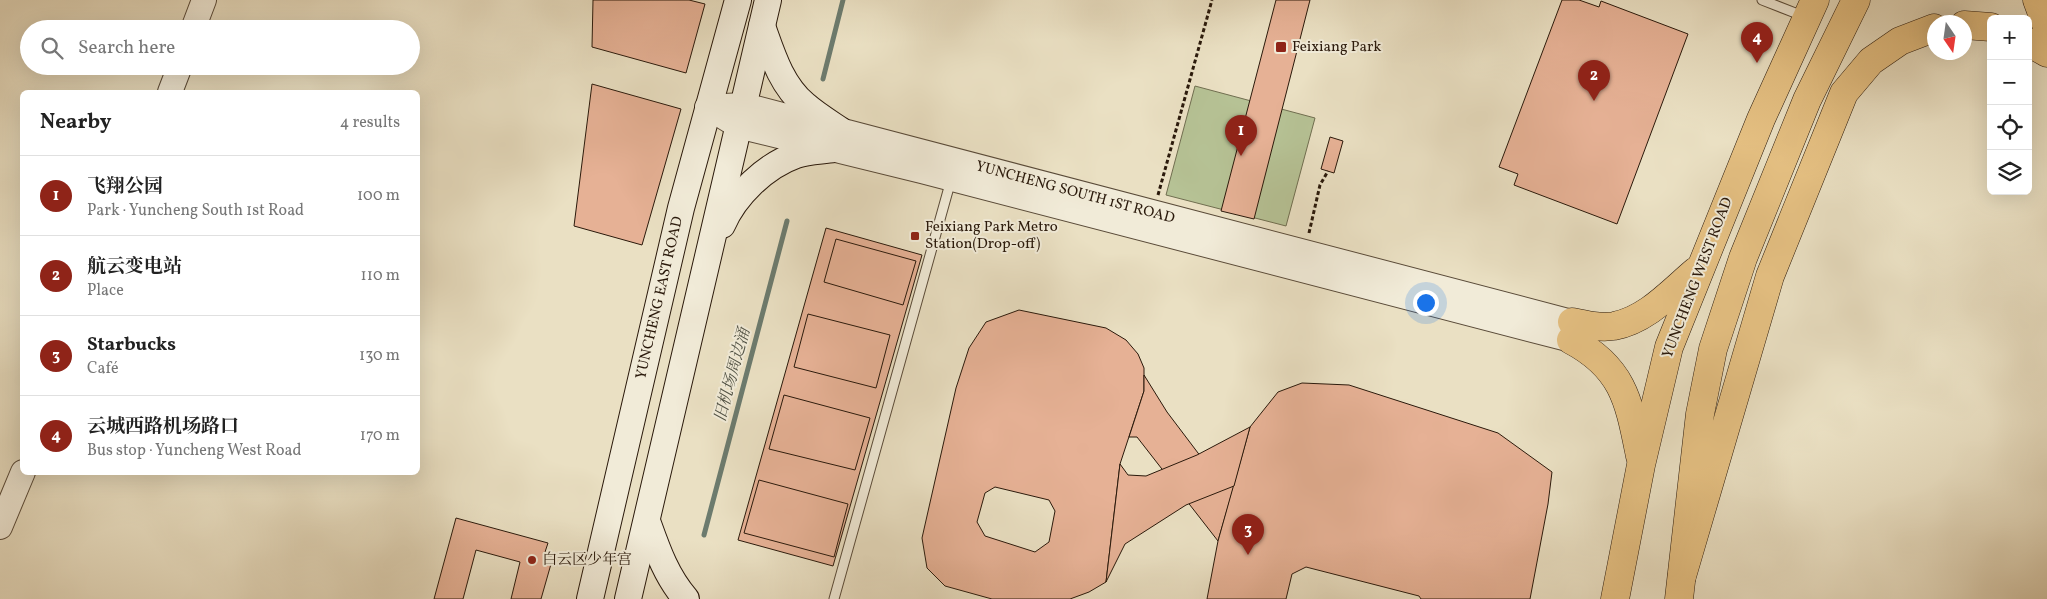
<!DOCTYPE html>
<meta charset="utf-8">
<style>
body{margin:0;font-family:Vollkorn,"Noto Serif SC",serif;background:#f2f2f2;color:#222}
.controls{position:absolute;right:15px;top:15px;display:grid;overflow:hidden;border-radius:8px;box-shadow:0 5px 20px #0002}
.controls button{width:45px;height:45px;display:grid;place-items:center;padding:0;border:0;border-bottom:1px solid #e0e0e0;background:#fff;color:#222;font:25px sans-serif}
.compass{position:absolute;left:1927px;top:15px;width:45px;height:45px;border-radius:50%;background:#fff;box-shadow:0 5px 20px #0002;rotate:167deg}
.you{position:absolute;left:1425px;top:302px;width:18px;height:18px;margin:-12px;border:4px solid #fff;border-radius:50%;background:#1a73e8;box-shadow:0 0 0 8px #1a73e833}
.badge{display:grid;place-items:center;width:32px;height:32px;border-radius:50%;background:#8f2418;color:#fff;font-size:16px;font-weight:700}
.pin{position:absolute;translate:-50% -41px;filter:drop-shadow(0 1px 2px #0008)}
.pin::after{content:'';position:absolute;top:26px;width:18px;height:15px;background:inherit;clip-path:polygon(0 0,100% 0,50% 100%)}
.list{margin:0;padding:0;list-style:none}
h2{display:flex;justify-content:space-between;align-items:center;height:65px;margin:0;padding:0 20px;font-size:21px}
h2 small{font-size:16px;font-weight:400;color:#767676}
.list li{display:grid;grid-template-columns:32px 1fr auto;gap:15px;align-items:center;box-sizing:border-box;height:80px;padding:0 20px;border-top:1px solid #e0e0e0}
.list b{display:block;font-size:19px;white-space:nowrap}
.list p{margin:0;font-size:16px;white-space:nowrap;color:#767676}
.list em{font-size:16px;font-style:normal;color:#767676}
.icon{flex:none;width:28px;height:28px;fill:none;stroke:currentColor;stroke-width:2;stroke-linecap:round;stroke-linejoin:round}
.map{position:relative;flex:none;width:2047px;height:599px;overflow:hidden}
.search{position:absolute;background:#fff;box-shadow:0 5px 20px #0002;left:20px;top:20px;width:400px;height:55px;display:flex;align-items:center;gap:12px;box-sizing:border-box;padding:0 18px;border-radius:28px;color:#767676;font-size:19px}
.panel{position:absolute;background:#fff;box-shadow:0 5px 20px #0002;left:20px;top:90px;width:400px;height:385px;border-radius:8px}
.map>svg:first-child{display:block}
.green{fill:#b6c295;stroke:#706e50}
.lines{fill:none;stroke-linecap:round;stroke-linejoin:round}
.stream{stroke:#6c7b6e;stroke-width:5}
.building{fill:#e6b195;stroke:#2a190b;fill-rule:evenodd}
.service-casing{stroke:#5a4b39;stroke-width:11}
.tertiary-casing{stroke:#5a4b39;stroke-width:26}
.secondary-casing{stroke:#2a190b;stroke-width:28}
.primary-casing{stroke:#2a190b;stroke-width:29}
.trunk-casing{stroke:#2a190b;stroke-width:29}
.path{stroke:#2a190b;stroke-width:3;stroke-dasharray:4 2.5;stroke-linecap:butt}
.service{stroke:#f1ebd8;stroke-width:9}
.tertiary{stroke:#f1ebd8;stroke-width:24}
.secondary{stroke:#f1ebd8;stroke-width:26}
.primary{stroke:#e5c082;stroke-width:28}
.trunk{stroke:#e5c082;stroke-width:28}
.poi-dot{fill:#8f2418;stroke:#f1ebd8;stroke-width:2}
.labels{text-anchor:middle;dominant-baseline:central;stroke-width:4;stroke-linejoin:round;paint-order:stroke}
.poi-label{font-size:15px;fill:#2a190b;stroke:#f1ebd8;text-anchor:start}
.street-label{font-size:15px;fill:#2a190b;stroke:#f1ebd8}
.water-label{font-size:16px;font-style:italic;fill:#505245;stroke:#f1ebd8}
</style>
<div class="map">
<svg width="2047" height="599" viewBox="0 0 2047 599">
<rect width="100%" height="100%" fill="#eae0c3"/>
<filter id="stains"><feTurbulence type="fractalNoise" baseFrequency=".004" numOctaves="4"/><feColorMatrix values="0 0 0 0 .2 0 0 0 0 .09 0 0 0 0 .02 0 0 0 .5 -.17"/></filter>
<radialGradient id="worn" r=".72"><stop offset=".6" stop-color="#630" stop-opacity="0"/><stop offset="1" stop-color="#630" stop-opacity=".3"/></radialGradient>
<!-- green -->
<polygon class="green" points="1195,86 1315,118 1286,226 1166,195"/>
<g class="lines">
<!-- stream -->
<g class="stream">
<polyline points="823,79 843,0"/>
<polyline points="704,535 787,221"/>
</g>
</g>
<!-- building -->
<g class="building">
<polygon points="593,0 689,0 705,4 686,73 592,47"/>
<polygon points="1276,0 1310,0 1254,219 1221,211"/>
<polygon points="1562,0 1579,0 1599,7 1601,1 1688,34 1617,224 1514,185 1518,174 1499,167"/>
<polygon points="592,84 681,109 642,245 574,226"/>
<polygon points="1330,137 1343,141 1334,173 1321,169"/>
<polygon points="826,228 922,255 833,566 738,540"/>
<polygon points="836,239 916,261 903,305 824,282"/>
<path d="M1019,310L1106,328L1126,340L1138,354L1144,368V391L1120,464L1106,582L1089,592L1070,599H992L945,586L927,568L922,538L956,388L969,348L986,322ZM995,487L1049,500L1055,511L1049,542L1035,552L985,536L977,522L985,493Z"/>
<polygon points="808,314 890,335 876,388 794,367"/>
<polygon points="1144,375 1167,412 1223,486 1234,486 1218,541 1137,437 1129,437 1144,391"/>
<polygon points="1302,383 1349,385 1498,433 1552,472 1548,504 1530,599 1421,599 1419,596 1306,567 1292,574 1286,599 1207,599 1218,541 1250,427 1278,392"/>
<polygon points="784,395 870,418 855,470 769,449"/>
<polygon points="1250,427 1234,486 1186,505 1125,544 1106,582 1120,464 1128,475 1146,476 1197,455"/>
<polygon points="759,480 848,504 834,557 744,533"/>
<polygon points="456,518 548,543 544,555 553,557 541,599 511,599 520,562 476,550 463,599 434,599"/>
</g>
<g class="lines">
<defs>
<g id="service">
<polyline points="1762,0 1803,16"/>
<polyline points="834,599 951,180"/>
</g>
<g id="tertiary">
<polyline points="193,29 204,0"/>
<polyline points="170,92 180,66"/>
<polyline points="724,106 744,105 1572,322"/>
<polyline points="707,107 738,126 922,171 1571,340"/>
<polyline points="0,527 23,472"/>
</g>
<g id="secondary">
<path d="M762,26C772,54 781,85 805,105C815,114 828,122 840,130"/>
<path d="M722,225C735,195 765,166 796,155C808,151 822,151 834,149"/>
<path d="M647,521C657,549 666,576 686,599"/>
<polyline points="590,599 681,208 738,0"/>
<polyline points="628,599 768,0"/>
</g>
<g id="primary">
<path d="M1572,322C1586,325 1600,328 1614,326C1647,320 1672,291 1696,271"/>
<path d="M1571,340C1624,368 1629,402 1640,456"/>
<polyline points="1615,599 1641,465 1669,347 1761,119 1815,0"/>
<polyline points="1679,599 1700,414 1713,349 1743,258 1807,100 1856,0"/>
</g>
<g id="trunk">
<polyline points="2037,0 2047,27"/>
<polyline points="1964,25 1991,27"/>
<polyline points="2028,42 2047,53"/>
<polyline points="1682,576 1770,276 1844,93 1871,61 1900,41 1934,28"/>
</g>
</defs>
<!-- service casing -->
<use href="#service" class="service-casing"/>
<!-- tertiary casing -->
<use href="#tertiary" class="tertiary-casing"/>
<!-- secondary casing -->
<use href="#secondary" class="secondary-casing"/>
<!-- primary casing -->
<use href="#primary" class="primary-casing"/>
<!-- trunk casing -->
<use href="#trunk" class="trunk-casing"/>
<!-- path -->
<g class="path">
<polyline points="1158,195 1212,0"/>
<polyline points="1309,233 1320,185 1328,171"/>
</g>
<!-- service -->
<use href="#service" class="service"/>
<!-- tertiary -->
<use href="#tertiary" class="tertiary"/>
<!-- secondary -->
<use href="#secondary" class="secondary"/>
<!-- primary -->
<use href="#primary" class="primary"/>
<!-- trunk -->
<use href="#trunk" class="trunk"/>
</g>
<!-- markers -->
<g class="poi-dot">
<rect x="1275" y="41" width="12" height="12" rx="2.5"/>
<rect x="910" y="231" width="10" height="10" rx="2.5"/>
<circle cx="532" cy="560" r="5"/>
</g>
<g class="labels">
<!-- poi labels -->
<g class="poi-label">
<text x="1292" y="47">Feixiang Park</text>
<text x="925" y="227">Feixiang Park Metro<tspan x="925" dy="17">Station(Drop-off)</tspan></text>
<text x="542" y="560">白云区少年宫</text>
</g>
<!-- street labels -->
<g class="street-label">
<text transform="translate(1075 193) rotate(15)">YUNCHENG SOUTH 1ST ROAD</text>
<text transform="translate(1698 278) rotate(-69)">YUNCHENG WEST ROAD</text>
<text transform="translate(660 298) rotate(-77)">YUNCHENG EAST ROAD</text>
</g>
<!-- water labels -->
<g class="water-label">
<text transform="translate(733 375) rotate(-75)">旧机场周边涌</text>
</g>
</g>
<rect width="100%" height="100%" filter="url(#stains)"/>
<rect width="100%" height="100%" fill="url(#worn)"/>
</svg>
<div class="controls">
<button>+</button>
<button>−</button>
<button><svg class="icon" aria-label="locate" viewBox="0 0 24 24"><circle cx="12" cy="12" r="6"/><path d="M12 2v4M12 18v4M2 12h4M18 12h4"/></svg></button>
<button><svg class="icon" aria-label="layers" viewBox="0 0 24 24"><path d="M12 4l9 5-9 5-9-5zM3 14l9 5 9-5"/></svg></button>
</div>
<svg class="compass" viewBox="-18 -18 36 36"><path d="M0-13l5 13h-10z" fill="#e53935"/><path d="M0 13l5-13h-10z" fill="#767676"/></svg>
<div class="you"></div>
<div class="pin badge" style="left:1241px;top:156px">1</div>
<div class="pin badge" style="left:1594px;top:101px">2</div>
<div class="pin badge" style="left:1248px;top:555px">3</div>
<div class="pin badge" style="left:1757px;top:63px">4</div>
<div class="search"><svg class="icon" aria-label="search" viewBox="0 0 24 24"><circle cx="10" cy="10" r="6"/><path d="M15 15l6 6"/></svg>Search here</div>
<section class="panel">
<h2>Nearby<small>4 results</small></h2>
<ul class="list">
<li><span class="badge">1</span><div><b>飞翔公园</b><p>Park · Yuncheng South 1st Road</p></div><em>100 m</em></li>
<li><span class="badge">2</span><div><b>航云变电站</b><p>Place</p></div><em>110 m</em></li>
<li><span class="badge">3</span><div><b>Starbucks</b><p>Café</p></div><em>130 m</em></li>
<li><span class="badge">4</span><div><b>云城西路机场路口</b><p>Bus stop · Yuncheng West Road</p></div><em>170 m</em></li>
</ul>
</section>
</div>
